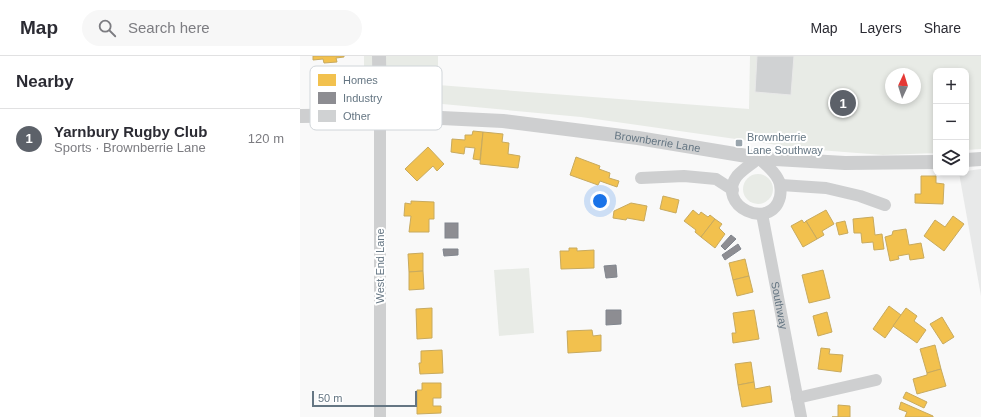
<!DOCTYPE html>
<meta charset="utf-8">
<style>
body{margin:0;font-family:Arial,sans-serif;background:#f7f7f7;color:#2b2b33}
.controls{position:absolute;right:12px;top:12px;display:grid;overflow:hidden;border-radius:8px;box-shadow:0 2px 6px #0003}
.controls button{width:36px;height:36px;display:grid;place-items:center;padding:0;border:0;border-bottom:1px solid #e1e1e2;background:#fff;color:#2b2b33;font:20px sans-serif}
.compass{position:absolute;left:585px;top:12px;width:36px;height:36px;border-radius:50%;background:#fff;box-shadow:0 2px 6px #0003;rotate:4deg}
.scale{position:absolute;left:12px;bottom:10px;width:105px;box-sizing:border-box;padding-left:4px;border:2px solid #657683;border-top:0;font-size:11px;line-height:14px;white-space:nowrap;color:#657683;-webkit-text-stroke:3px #fff;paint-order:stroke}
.you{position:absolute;left:300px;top:145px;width:14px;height:14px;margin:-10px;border:3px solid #fff;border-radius:50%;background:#1a73e8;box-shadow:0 0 0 6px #1a73e833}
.badge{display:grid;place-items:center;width:26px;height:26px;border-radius:50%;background:#5c6169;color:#fff;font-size:13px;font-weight:700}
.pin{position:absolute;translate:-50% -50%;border:2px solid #fff;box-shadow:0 1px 4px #0006}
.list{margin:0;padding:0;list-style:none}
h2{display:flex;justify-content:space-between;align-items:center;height:52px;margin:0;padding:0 16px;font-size:17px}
h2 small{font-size:13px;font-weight:400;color:#7c7c81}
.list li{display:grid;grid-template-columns:26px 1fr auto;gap:12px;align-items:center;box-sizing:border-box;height:60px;padding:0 16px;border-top:1px solid #e1e1e2}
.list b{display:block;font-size:15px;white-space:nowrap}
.list p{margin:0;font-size:13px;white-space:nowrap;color:#7c7c81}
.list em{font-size:13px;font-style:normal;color:#7c7c81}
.icon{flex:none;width:22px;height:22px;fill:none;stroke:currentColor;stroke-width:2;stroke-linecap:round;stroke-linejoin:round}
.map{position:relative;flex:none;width:681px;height:361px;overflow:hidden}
header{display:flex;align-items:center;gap:24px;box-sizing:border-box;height:56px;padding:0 20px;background:#fff;border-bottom:1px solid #e1e1e2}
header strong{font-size:19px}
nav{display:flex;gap:22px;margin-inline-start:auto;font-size:14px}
.search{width:280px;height:36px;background:#f7f7f7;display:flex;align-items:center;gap:10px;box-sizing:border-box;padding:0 14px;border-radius:22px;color:#7c7c81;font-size:15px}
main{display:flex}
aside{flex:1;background:#fff}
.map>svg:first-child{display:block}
.built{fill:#e8e9e9}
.green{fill:#e8ebe6;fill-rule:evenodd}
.homes{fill:#f2c14e;stroke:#c8aa5e}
.industry{fill:#8d8d92;stroke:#81868e}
.building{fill:#d0d2d3;stroke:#e8e8e8}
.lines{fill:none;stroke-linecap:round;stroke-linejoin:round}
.minor{stroke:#cecfd0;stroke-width:12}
.tertiary{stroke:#cecfd0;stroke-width:14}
.poi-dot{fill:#99a4ac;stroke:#fff;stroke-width:1.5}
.labels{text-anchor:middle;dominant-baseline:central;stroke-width:4;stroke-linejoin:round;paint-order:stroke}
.poi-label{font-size:11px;fill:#657683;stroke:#fff;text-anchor:start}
.street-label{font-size:11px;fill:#657683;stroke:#fff}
.key{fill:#fff;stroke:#d1d6da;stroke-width:1}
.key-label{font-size:11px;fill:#657683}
</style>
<header>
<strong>Map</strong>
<div class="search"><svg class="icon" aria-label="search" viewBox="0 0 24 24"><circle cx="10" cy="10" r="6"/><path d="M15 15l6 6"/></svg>Search here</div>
<nav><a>Map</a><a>Layers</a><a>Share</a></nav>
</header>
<main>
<aside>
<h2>Nearby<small></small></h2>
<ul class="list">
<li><span class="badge">1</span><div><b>Yarnbury Rugby Club</b><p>Sports · Brownberrie Lane</p></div><em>120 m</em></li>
</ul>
</aside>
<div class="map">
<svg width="681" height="361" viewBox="0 0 681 361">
<rect width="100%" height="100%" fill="#f9f9f9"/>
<!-- built -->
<polygon class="built" points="681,113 681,240 659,117 666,117 666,115"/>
<!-- green -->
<g class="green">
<path d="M64,0H138V29L449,53L450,0H681V93L666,94V15H636V97L583,99L506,93L281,61L110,45L64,38ZM591,18H615V42H591Z"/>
<circle cx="458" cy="133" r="15"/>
<polygon points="229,212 234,277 199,280 194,214"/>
</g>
<!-- homes -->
<g class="homes">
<polygon points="13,0 44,0 44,1 36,2 37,6 24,7 23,3 13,4"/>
<polygon points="173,75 183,76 180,104 173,103 175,92 165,91 164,98 151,96 152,83 165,84 165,79 172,79"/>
<polygon points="183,76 203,78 202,86 209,87 208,98 220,100 218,112 180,108"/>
<polygon points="128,91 144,108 137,115 133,110 117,125 105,113"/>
<polygon points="276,101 300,110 299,113 310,117 309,122 319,125 317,131 300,125 298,129 270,119"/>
<polygon points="621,120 636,120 636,127 644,128 643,148 615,147 615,138 621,138"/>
<polygon points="363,140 379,144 376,157 360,153"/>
<polygon points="111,145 134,146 134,163 129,163 129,176 109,176 111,160 104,160 105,147 111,148"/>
<polygon points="331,147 347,150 344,165 327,162 326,164 313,162 314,155"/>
<polygon points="393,154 399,159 401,156 408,161 410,159 415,163 401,181 395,176 396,174 384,165"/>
<polygon points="526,154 534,168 522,175 524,179 517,183 506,165"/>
<polygon points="653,160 664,168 644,195 624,180 635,164 645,171"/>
<polygon points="573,161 575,179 582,178 584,193 574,194 573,186 562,187 561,177 554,177 553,163"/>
<polygon points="415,163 422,168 419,172 425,178 415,192 401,181"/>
<polygon points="502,164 504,167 506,165 517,183 503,191 491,170"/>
<polygon points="545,165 548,177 539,179 536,167"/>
<polygon points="606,173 609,189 621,187 624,202 610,204 609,198 598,200 599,203 590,205 585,181 592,179 593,175"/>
<polygon points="269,192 277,192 277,195 294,194 294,212 261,213 260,195 269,195"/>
<polygon points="123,197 123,215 109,216 108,198"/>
<polygon points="445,203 449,220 433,224 429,207"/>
<polygon points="523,214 530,242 509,247 502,219"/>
<polygon points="123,215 124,233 109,234 109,216"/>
<polygon points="449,220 453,236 437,240 433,224"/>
<polygon points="589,250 601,259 585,282 573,273"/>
<polygon points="132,252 132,282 117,283 116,253"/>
<polygon points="606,252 617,260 614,265 626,274 617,287 593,270"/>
<polygon points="454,254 459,283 433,287 432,277 436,277 433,257"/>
<polygon points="527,256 532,276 518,280 513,260"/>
<polygon points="642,261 654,281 643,288 630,268"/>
<polygon points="292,274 293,280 301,279 301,295 268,297 267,275"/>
<polygon points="635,289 641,313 627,317 620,293"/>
<polygon points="521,292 530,293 529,298 543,299 541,316 518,313"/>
<polygon points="142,294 143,317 120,318 119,307 121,307 121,295"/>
<polygon points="451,306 454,326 438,329 435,308"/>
<polygon points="641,313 646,330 617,338 613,323 627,319 627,317"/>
<polygon points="454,326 455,333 470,330 472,346 442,351 438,329"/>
<polygon points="122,327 141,327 141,342 133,342 133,350 141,350 141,357 117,358 117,334 122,334"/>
<polygon points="606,336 627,346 624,352 603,342"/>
<polygon points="601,346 633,360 633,361 605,361 607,356 599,353"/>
<polygon points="538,349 550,350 550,361 532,361 538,361"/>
</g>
<!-- industry -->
<g class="industry">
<rect x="145" y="167" width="13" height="15"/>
<polygon points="431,179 436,183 425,194 421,190"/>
<polygon points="438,188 441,193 425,204 422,199"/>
<polygon points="143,193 158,193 158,199 144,200"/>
<polygon points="316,209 317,221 306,222 304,210"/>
<polygon points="306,254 321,254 321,268 306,269"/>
</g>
<!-- building -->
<polygon class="building" points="457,0 494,0 491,39 455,36"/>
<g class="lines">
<!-- minor -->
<g class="minor">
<path d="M459,102C465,108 474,115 478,123C481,128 481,135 480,141C471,176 415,150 437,120C443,113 452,108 459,102Z"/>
<polyline points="341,122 384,120 416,123 433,134"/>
<polyline points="481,129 526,132 560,140 585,149"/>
<path id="s1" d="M462,158L501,361"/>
<polyline points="497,342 576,324"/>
<polyline points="80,361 80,59"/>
</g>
<!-- tertiary -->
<g class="tertiary">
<polyline points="79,0 80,59"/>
<path id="s2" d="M0,60L80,59L203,65L338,82L459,102L545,107L636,106"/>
<polyline points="666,104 681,103"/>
</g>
</g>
<!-- markers -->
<rect class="poi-dot" x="435" y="83" width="8" height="8" rx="2"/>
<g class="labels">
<!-- poi labels -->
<g class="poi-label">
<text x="447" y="81">Brownberrie<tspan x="447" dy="13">Lane Southway</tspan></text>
</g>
<!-- street labels -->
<g class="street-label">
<text stroke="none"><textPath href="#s2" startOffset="359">Brownberrie Lane</textPath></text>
<text transform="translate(80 210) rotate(-90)">West End Lane</text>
<text stroke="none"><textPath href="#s1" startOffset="93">Southway</textPath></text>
</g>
</g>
<!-- legend -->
<rect x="10" y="10" width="132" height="64" rx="6" class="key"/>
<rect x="18" y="18" width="18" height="12" fill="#f2c14e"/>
<rect x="18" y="36" width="18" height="12" fill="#8d8d92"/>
<rect x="18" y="54" width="18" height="12" fill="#d0d2d3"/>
<g class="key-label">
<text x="43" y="28">Homes</text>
<text x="43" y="46">Industry</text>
<text x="43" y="64">Other</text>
</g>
</svg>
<div class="controls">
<button>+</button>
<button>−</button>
<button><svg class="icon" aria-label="layers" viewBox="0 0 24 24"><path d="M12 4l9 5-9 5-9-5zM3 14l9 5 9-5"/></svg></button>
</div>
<svg class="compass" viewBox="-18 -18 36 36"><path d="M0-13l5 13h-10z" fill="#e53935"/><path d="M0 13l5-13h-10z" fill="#7c7c81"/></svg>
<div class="scale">50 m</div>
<div class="you"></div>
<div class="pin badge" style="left:543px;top:47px">1</div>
</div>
</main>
